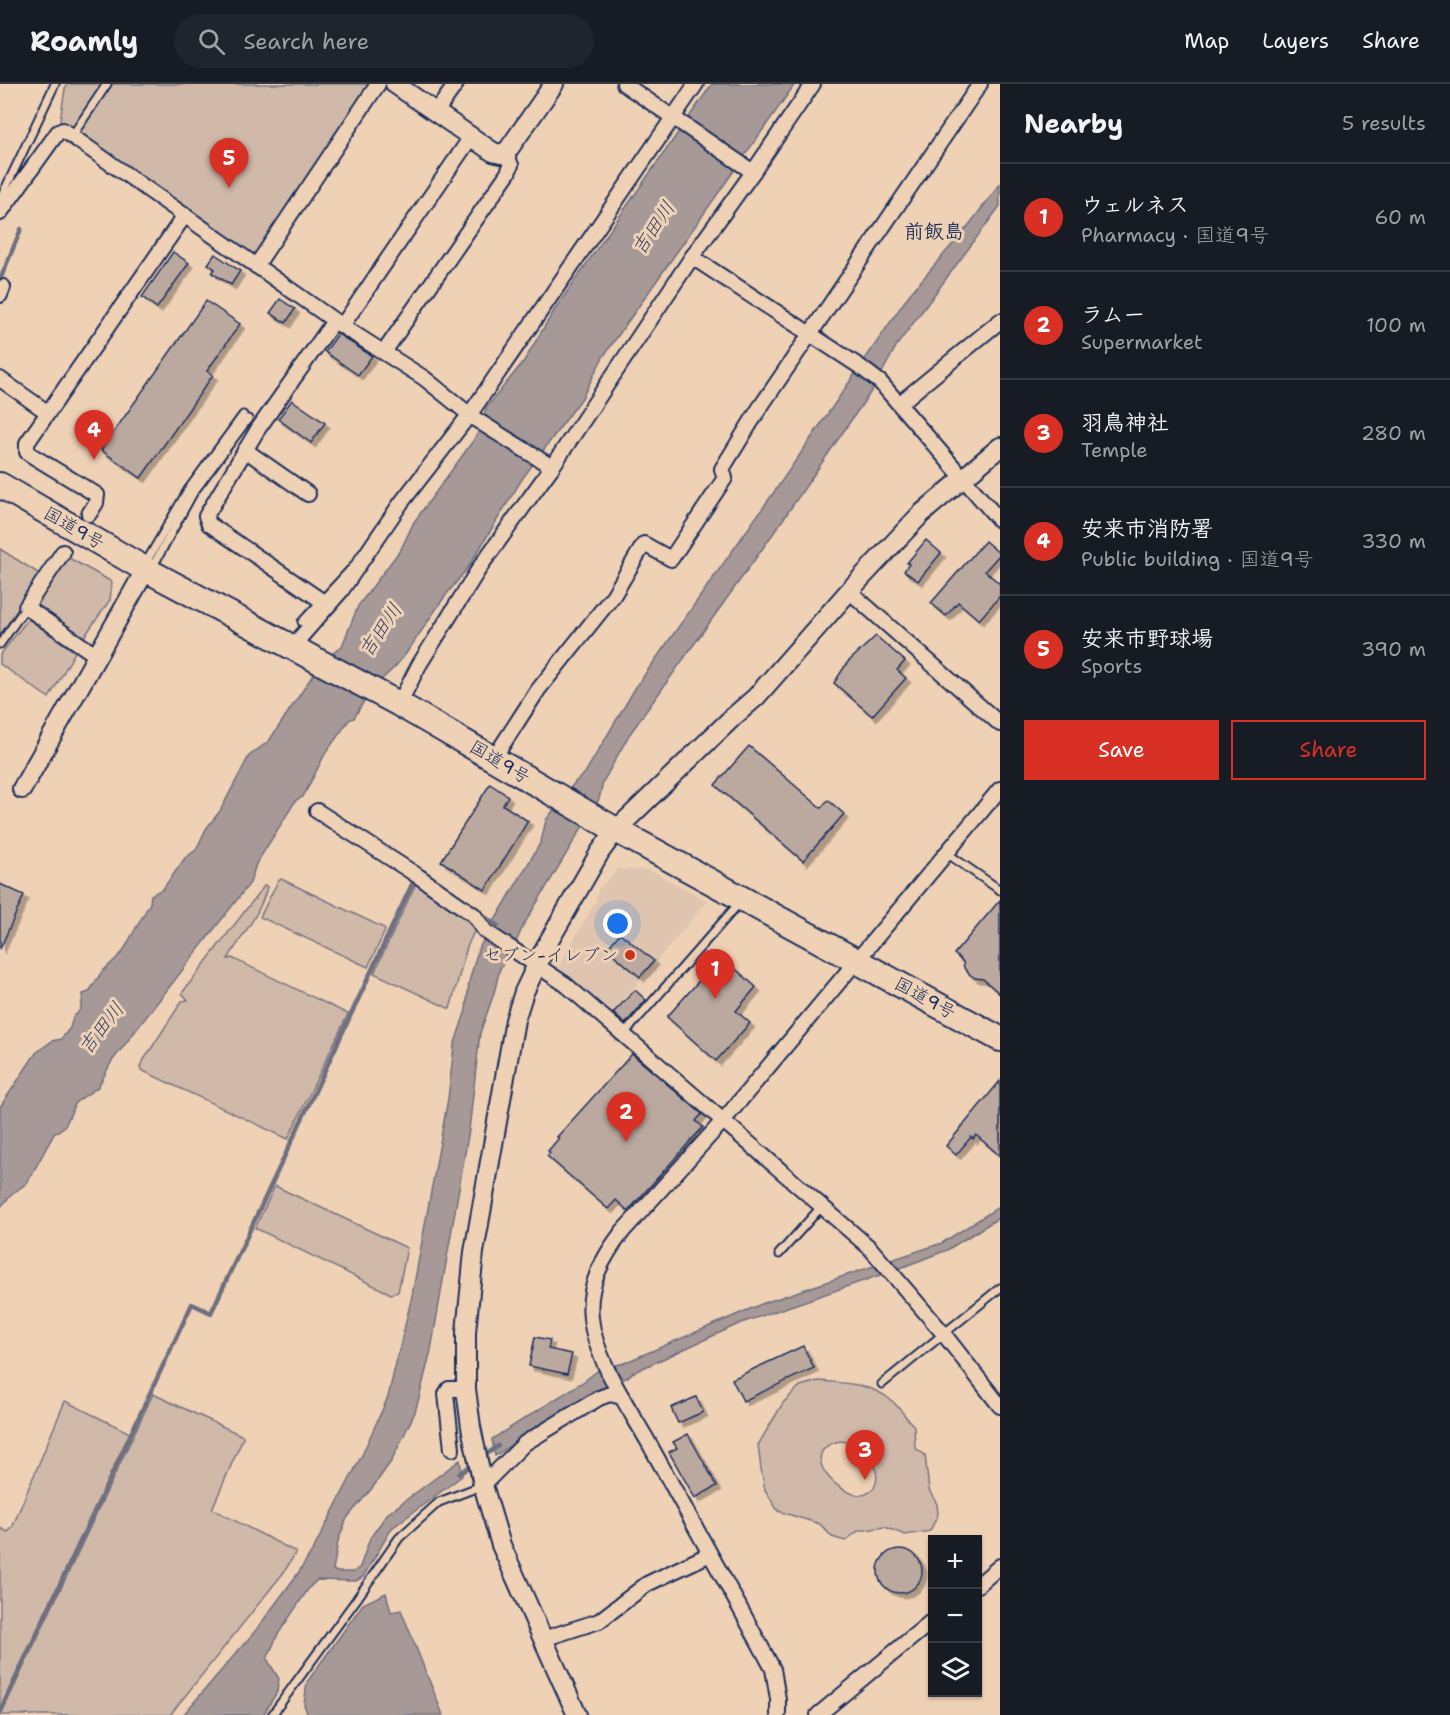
<!DOCTYPE html>
<meta charset="utf-8">
<style>
body{margin:0;font-family:"Shantell Sans","Klee One",sans-serif;background:#20242c;color:#f1f3f6}
.controls{position:absolute;right:18px;bottom:18px;display:grid;overflow:hidden;border-radius:0px;box-shadow:0 2px 4px #0004}
.controls button{width:54px;height:54px;display:grid;place-items:center;padding:0;border:0;border-bottom:2px solid #363941;background:#171b24;color:#f1f3f6;font:30px sans-serif}
.you{position:absolute;left:618px;top:840px;width:21px;height:21px;margin:-15px;border:4px solid #fff;border-radius:50%;background:#1a73e8;box-shadow:0 0 0 9px #1a73e833}
.badge{display:grid;place-items:center;width:39px;height:39px;border-radius:50%;background:#d93025;color:#fff;font-size:20px;font-weight:700}
.pin{position:absolute;translate:-50% -50px;filter:drop-shadow(0 2px 3px #0008)}
.pin::after{content:'';position:absolute;top:32px;width:21px;height:18px;background:inherit;clip-path:polygon(0 0,100% 0,50% 100%)}
.list{margin:0;padding:0;list-style:none}
h2{display:flex;justify-content:space-between;align-items:center;height:78px;margin:0;padding:0 24px;font-size:26px}
h2 small{font-size:20px;font-weight:400;color:#9ea1a6}
.list li{display:grid;grid-template-columns:39px 1fr auto;gap:18px;align-items:center;box-sizing:border-box;height:108px;padding:0 24px;border-top:2px solid #363941}
.list b{display:block;font-size:22px;white-space:nowrap}
.list p{margin:0;font-size:20px;white-space:nowrap;color:#9ea1a6}
.list em{font-size:20px;font-style:normal;color:#9ea1a6}
.actions{display:flex;gap:12px;padding:18px 24px}
.actions a{flex:1;padding:14px 0;border:2px solid #d93025;border-radius:0px;text-align:center;font-size:21px;color:#d93025}
.actions .main{background:#d93025;color:#fff}
.icon{flex:none;width:33px;height:33px;fill:none;stroke:currentColor;stroke-width:2;stroke-linecap:round;stroke-linejoin:round}
.map{position:relative;flex:none;width:1000px;height:1631px;overflow:hidden}
header{display:flex;align-items:center;gap:36px;box-sizing:border-box;height:84px;padding:0 30px;background:#171b24;border-bottom:2px solid #363941}
header strong{font-size:28px}
nav{display:flex;gap:33px;margin-inline-start:auto;font-size:21px}
.search{width:420px;height:54px;background:#20242c;display:flex;align-items:center;gap:15px;box-sizing:border-box;padding:0 21px;border-radius:33px;color:#9ea1a6;font-size:22px}
main{display:flex}
aside{flex:1;background:#171b24}
.map>svg:first-child{display:block}
.built{fill:#dfc5af}
.green{fill:#d0b9a8;stroke:#767483;stroke-width:1.5;fill-rule:evenodd}
.water{fill:#a69997;stroke:#6e6f80;stroke-width:1.5}
.lines{fill:none;stroke-linecap:round;stroke-linejoin:round}
.stream{stroke:#6e6f80;stroke-width:4.5}
.building{fill:#bba9a0;stroke:#1b2f5e;stroke-width:1.5;filter:url(#shadow)}
.lane-casing{stroke:#1b2f5e;stroke-width:11}
.street-casing{stroke:#1b2f5e;stroke-width:18}
.secondary-casing{stroke:#1b2f5e;stroke-width:22}
.highway-casing{stroke:#1b2f5e;stroke-width:28}
.lane{stroke:#efd1b5;stroke-width:7}
.street{stroke:#efd1b5;stroke-width:14}
.secondary{stroke:#efd1b5;stroke-width:18}
.highway{stroke:#efd1b5;stroke-width:24}
.poi-dot{fill:#c8321e;stroke:#efd1b5;stroke-width:2}
.labels{text-anchor:middle;dominant-baseline:central;stroke-width:6;stroke-linejoin:round;paint-order:stroke}
.street-label{font-size:18px;fill:#1b2f5e;stroke:#efd1b5}
.poi-label{font-size:18px;fill:#1b2f5e;stroke:#efd1b5;text-anchor:end}
.water-label{font-size:20px;font-style:italic;fill:#374469;stroke:#efd1b5}
.neighbourhood-label{font-size:20px;font-weight:bold;fill:#1b2f5e;stroke:#efd1b5}
</style>
<header>
<strong>Roamly</strong>
<div class="search"><svg class="icon" aria-label="search" viewBox="0 0 24 24"><circle cx="10" cy="10" r="6"/><path d="M15 15l6 6"/></svg>Search here</div>
<nav><a>Map</a><a>Layers</a><a>Share</a></nav>
</header>
<main>
<div class="map">
<svg width="1000" height="1631" viewBox="0 0 1000 1631">
<defs>
<filter id="shadow"><feDropShadow dx="4.5" dy="4.5" stdDeviation="0" flood-color="#0004"/></filter>
</defs>
<rect width="100%" height="100%" fill="#efd1b5"/>
<filter id="ink" filterUnits="userSpaceOnUse"><feTurbulence type="fractalNoise" baseFrequency=".0167" numOctaves="2"/><feDisplacementMap in="SourceGraphic" scale="12" xChannelSelector="R" yChannelSelector="G"/><feConvolveMatrix kernelMatrix="1 2 1 2 8 2 1 2 1" color-interpolation-filters="sRGB"/></filter>
<g filter="url(#ink)">
<!-- built -->
<polygon class="built" points="618,785 650,786 708,817 609,932 556,887 596,817 598,806"/>
<!-- green -->
<g class="green">
<polygon points="67,0 372,0 260,170 247,170 60,37 65,5"/>
<polygon points="0,465 41,491 0,551"/>
<polygon points="69,474 112,498 110,516 84,553 37,522 38,518"/>
<polygon points="28,535 75,568 49,614 0,580 0,571"/>
<polygon points="281,795 384,844 385,847 368,883 260,833 278,797"/>
<polygon points="417,797 469,834 476,843 467,863 450,925 374,889"/>
<path d="M265,801L267,803C260,831 242,851 228,875L232,874L348,930L288,1055L141,986L140,982L182,917L188,916L182,909Z"/>
<polygon points="275,1102 407,1164 398,1208 391,1210 255,1144"/>
<path d="M818,1297C844,1299 871,1299 892,1317C900,1324 906,1334 914,1342L915,1364L925,1371L929,1406L937,1420L938,1430L930,1447L905,1451L885,1443L858,1447L845,1457L832,1453L820,1440L778,1427L765,1406L761,1385L758,1361L783,1319L800,1302ZM840,1357C849,1358 859,1360 866,1366C876,1378 884,1403 866,1410C842,1418 793,1367 840,1357Z"/>
<polygon points="153,1310 243,1352 243,1354 212,1425 296,1468 284,1488 170,1631 1,1631"/>
<polygon points="65,1317 130,1349 0,1624 0,1444 8,1448 12,1444"/>
</g>
<!-- water -->
<g class="water">
<polygon points="712,0 795,0 603,273 582,314 522,395 469,482 443,515 405,571 394,584 372,604 323,577 342,562 358,522 401,465 414,438 473,357 481,344 486,324 524,277 555,225"/>
<polygon points="1000,100 1000,122 897,261 874,303 775,447 629,651 603,698 599,715 523,842 513,865 488,848 541,758 546,736 575,698 585,689 636,603 779,401 909,211 969,141"/>
<path d="M315,588L370,607L354,634L349,636L325,670L303,713L296,716L256,780L250,799L112,977L98,1003L76,1018L65,1042L54,1050L27,1099L12,1110L0,1124V1023L36,969L52,957L61,955L70,944L73,933C82,927 82,920 83,910L89,908L101,889L122,869L150,819L151,811L163,805L185,774L196,766L206,745L220,727L249,672L269,657Z"/>
<polygon points="487,850 512,866 500,884 494,909 480,949 469,1046 431,1266 420,1310 415,1328 392,1376 373,1403 347,1434 338,1457 333,1486 337,1488 353,1488 360,1483 370,1454 387,1430 460,1376 462,1392 392,1444 363,1493 356,1497 317,1496 309,1504 278,1550 267,1575 279,1595 277,1608 263,1631 183,1631 256,1546 299,1488 315,1462 362,1371 388,1313 412,1212 448,1015 454,962 466,926 469,898 478,866"/>
<polygon points="1000,1122 1000,1133 947,1166 895,1186 741,1239 632,1289 628,1293 590,1311 538,1342 495,1372 492,1355 583,1298 600,1285 624,1279 764,1219 942,1159"/>
<polygon points="386,1509 391,1528 401,1526 443,1631 308,1631 304,1621 307,1598 363,1520"/>
</g>
<g class="lines">
<!-- stream -->
<g class="stream">
<polyline points="0,196 21,145"/>
<polyline points="478,828 498,842"/>
<polyline points="483,1373 498,1362"/>
<polyline points="459,1390 474,1379"/>
<polyline points="0,1628 192,1220 211,1229 415,794"/>
</g>
</g>
<!-- building -->
<g class="building">
<polygon points="173,168 189,179 157,224 142,213"/>
<polygon points="215,170 240,187 231,201 212,189 215,185 208,180"/>
<polygon points="280,215 295,225 286,239 270,229"/>
<polygon points="206,217 240,240 207,287 213,291 141,394 101,366"/>
<polygon points="338,250 372,272 358,291 325,268"/>
<polygon points="292,316 325,339 311,359 278,335"/>
<polygon points="926,456 941,469 918,497 904,487 909,480 907,479"/>
<polygon points="985,457 1000,470 985,487 1000,500 1000,512 979,536 958,518 946,532 931,519"/>
<polygon points="876,552 905,577 897,586 906,594 872,632 834,599 847,579"/>
<polygon points="749,662 821,724 828,716 844,730 803,777 715,701"/>
<polygon points="490,700 508,712 503,721 528,737 485,806 441,777"/>
<polygon points="0,800 24,811 0,865"/>
<polygon points="1000,816 1000,910 983,895 975,894 969,890 964,884 963,878 954,870"/>
<polygon points="620,849 654,877 640,893 607,865"/>
<polygon points="721,872 756,903 736,927 750,939 716,977 667,933"/>
<polygon points="635,906 646,916 625,940 613,929"/>
<polygon points="632,970 702,1030 696,1037 703,1043 628,1127 616,1116 608,1125 547,1072 550,1069 548,1067 559,1054 557,1053"/>
<polygon points="1000,997 1000,1072 976,1051 973,1055 971,1053 956,1071 946,1062"/>
<polygon points="535,1253 550,1256 548,1265 572,1270 567,1290 529,1282"/>
<polygon points="803,1262 814,1284 743,1317 732,1295"/>
<polygon points="696,1313 703,1328 678,1339 671,1324"/>
<polygon points="688,1350 717,1402 695,1414 669,1368 677,1364 673,1358"/>
<circle cx="900" cy="1487" r="22"/>
</g>
<g class="lines">
<defs>
<g id="lane">
<polyline points="72,52 107,0"/>
<polyline points="0,116 55,0"/>
<polyline points="144,482 188,406 243,331"/>
<polyline points="152,484 193,409 248,335"/>
<polyline points="302,538 350,486"/>
<polyline points="0,560 26,523"/>
<polyline points="948,770 1000,806"/>
<polyline points="624,950 741,817"/>
<polyline points="779,1170 822,1122"/>
<polyline points="882,1300 1000,1204"/>
<polyline points="272,1631 356,1516 399,1454 439,1418 481,1402"/>
</g>
<g id="street">
<polyline points="624,0 753,88"/>
<polyline points="436,28 456,0"/>
<polyline points="0,129 58,48 63,46 342,242 424,294 475,335 552,383"/>
<polyline points="692,173 859,282 880,298 899,320"/>
<polyline points="256,182 378,0"/>
<polyline points="0,211 3,203"/>
<polyline points="1000,237 899,320 1000,437"/>
<polyline points="342,242 471,53"/>
<polyline points="384,268 508,89 511,81 505,68"/>
<polyline points="0,295 47,328"/>
<polyline points="245,366 308,410"/>
<polyline points="89,430 96,419 97,411 31,371 27,368 27,359 185,131"/>
<polyline points="63,468 26,523 97,572"/>
<polyline points="849,507 1000,640"/>
<polyline points="322,517 209,440 206,432 258,345 334,237"/>
<polyline points="292,563 341,507 401,419 470,330 696,0"/>
<polyline points="399,620 419,581 482,480 552,383 692,173 753,88 813,0"/>
<polyline points="494,674 538,606 613,512 644,460 671,475 725,394 722,385 759,325 980,0"/>
<polyline points="317,727 418,792 474,831 485,847 565,900 870,1164 943,1249 1000,1322"/>
<polyline points="452,1365 446,1310 449,1305 466,1305"/>
<polyline points="483,1401 525,1359 599,1314 610,1310 622,1313"/>
<polyline points="978,1501 1000,1482"/>
<polyline points="543,1555 599,1537 647,1500 710,1470"/>
<path d="M778,1631V1615L773,1585C733,1510 691,1436 650,1361C630,1325 595,1276 591,1234C587,1201 603,1173 623,1147L723,1037L1000,705"/>
<polyline points="818,1631 932,1537"/>
</g>
<g id="secondary">
<polyline points="395,0 493,68 501,70 508,66 554,0"/>
<polyline points="22,705 146,485"/>
<polyline points="577,1631 501,1461 483,1401 471,1343 466,1305 466,1248 474,1168 515,936 524,908 545,864 600,768 616,746 733,633 756,613 849,507 921,430 1000,363"/>
</g>
<polyline id="highway" points="0,401 143,484 399,620 616,746 1000,955"/>
</defs>
<!-- lane casing -->
<use href="#lane" class="lane-casing"/>
<!-- street casing -->
<use href="#street" class="street-casing"/>
<!-- secondary casing -->
<use href="#secondary" class="secondary-casing"/>
<!-- highway casing -->
<use href="#highway" class="highway-casing"/>
<!-- lane -->
<use href="#lane" class="lane"/>
<!-- street -->
<use href="#street" class="street"/>
<!-- secondary -->
<use href="#secondary" class="secondary"/>
<!-- highway -->
<use href="#highway" class="highway"/>
</g>
</g>
<!-- markers -->
<circle class="poi-dot" cx="630" cy="871" r="6"/>
<g class="labels">
<!-- street labels -->
<g class="street-label">
<text transform="translate(74 444) rotate(30)">国道9号</text>
<text transform="translate(500 678) rotate(31)">国道9号</text>
<text transform="translate(925 914) rotate(29)">国道9号</text>
</g>
<!-- poi labels -->
<g class="poi-label">
<text x="618" y="871">セブン-イレブン</text>
</g>
<!-- water labels -->
<g class="water-label">
<text transform="translate(653 144) rotate(-56)">吉田川</text>
<text transform="translate(380 546) rotate(-56)">吉田川</text>
<text transform="translate(101 944) rotate(-52)">吉田川</text>
</g>
<!-- neighbourhood labels -->
<g class="neighbourhood-label">
<text x="934" y="147">前飯島</text>
</g>
</g>
</svg>
<div class="controls">
<button>+</button>
<button>−</button>
<button><svg class="icon" aria-label="layers" viewBox="0 0 24 24"><path d="M12 4l9 5-9 5-9-5zM3 14l9 5 9-5"/></svg></button>
</div>
<div class="you"></div>
<div class="pin badge" style="left:715px;top:915px">1</div>
<div class="pin badge" style="left:626px;top:1058px">2</div>
<div class="pin badge" style="left:865px;top:1396px">3</div>
<div class="pin badge" style="left:94px;top:376px">4</div>
<div class="pin badge" style="left:229px;top:104px">5</div>
</div>
<aside>
<h2>Nearby<small>5 results</small></h2>
<ul class="list">
<li><span class="badge">1</span><div><b>ウェルネス</b><p>Pharmacy · 国道9号</p></div><em>60 m</em></li>
<li><span class="badge">2</span><div><b>ラムー</b><p>Supermarket</p></div><em>100 m</em></li>
<li><span class="badge">3</span><div><b>羽鳥神社</b><p>Temple</p></div><em>280 m</em></li>
<li><span class="badge">4</span><div><b>安来市消防署</b><p>Public building · 国道9号</p></div><em>330 m</em></li>
<li><span class="badge">5</span><div><b>安来市野球場</b><p>Sports</p></div><em>390 m</em></li>
</ul>
<div class="actions"><a class="main">Save</a><a>Share</a></div>
</aside>
</main>
